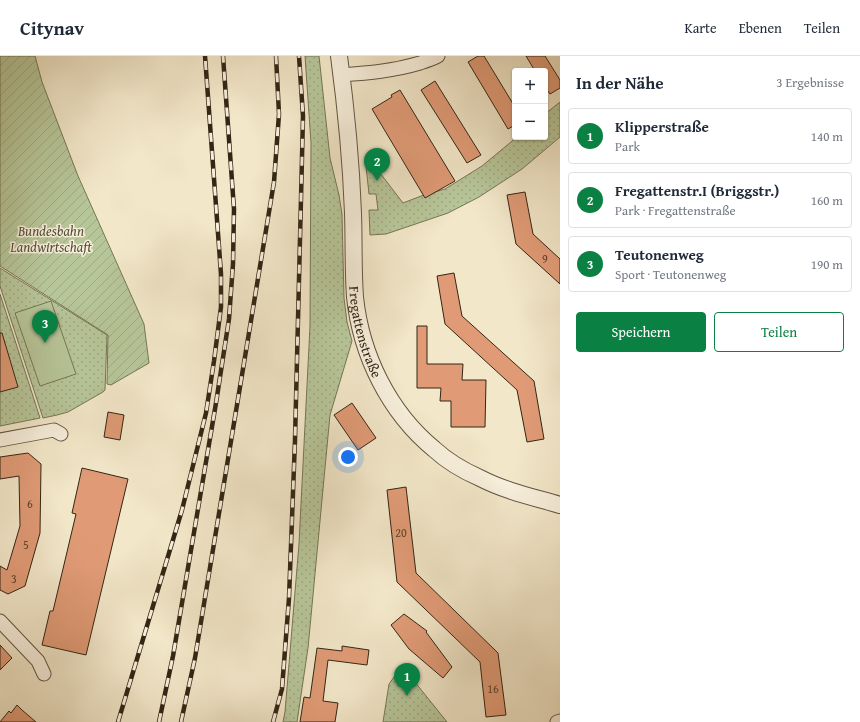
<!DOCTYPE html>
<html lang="de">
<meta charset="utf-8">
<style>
body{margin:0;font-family:"Gentium Book Plus",serif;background:#f2f2f3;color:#1f2937}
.controls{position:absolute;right:12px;top:12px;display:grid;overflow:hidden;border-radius:4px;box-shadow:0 1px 3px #0004}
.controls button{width:36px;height:36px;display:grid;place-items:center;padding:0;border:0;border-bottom:1px solid #e0e1e3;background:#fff;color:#1f2937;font:20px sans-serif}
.you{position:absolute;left:348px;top:401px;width:14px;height:14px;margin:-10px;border:3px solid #fff;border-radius:50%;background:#1a73e8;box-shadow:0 0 0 6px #1a73e833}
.badge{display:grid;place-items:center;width:26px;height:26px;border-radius:50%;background:#0b8043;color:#fff;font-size:13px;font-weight:700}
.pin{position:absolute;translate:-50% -33px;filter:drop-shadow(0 1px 2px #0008)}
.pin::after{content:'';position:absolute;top:21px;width:14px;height:12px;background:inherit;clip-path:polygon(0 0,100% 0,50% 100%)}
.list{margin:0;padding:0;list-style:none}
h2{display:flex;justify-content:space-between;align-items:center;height:52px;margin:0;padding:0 16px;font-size:17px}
h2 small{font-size:13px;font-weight:400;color:#747a83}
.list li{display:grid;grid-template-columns:26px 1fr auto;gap:12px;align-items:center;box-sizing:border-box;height:56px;margin:0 8px 8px;padding:0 8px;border:1px solid #e0e1e3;border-radius:4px}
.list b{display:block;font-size:15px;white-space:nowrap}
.list p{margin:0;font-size:13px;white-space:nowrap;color:#747a83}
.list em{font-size:13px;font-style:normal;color:#747a83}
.actions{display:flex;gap:8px;padding:12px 16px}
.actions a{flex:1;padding:9px 0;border:1px solid #0b8043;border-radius:4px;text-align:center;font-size:14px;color:#0b8043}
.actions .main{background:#0b8043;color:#fff}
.map{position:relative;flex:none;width:560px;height:666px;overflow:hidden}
header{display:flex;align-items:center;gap:24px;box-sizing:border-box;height:56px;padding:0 20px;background:#fff;border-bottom:1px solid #e0e1e3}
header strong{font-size:19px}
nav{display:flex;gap:22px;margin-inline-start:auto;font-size:14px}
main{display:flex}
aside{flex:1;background:#fff}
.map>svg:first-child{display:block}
.grass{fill:url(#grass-dots);stroke:#757656}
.garden{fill:url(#garden-furrows);stroke:#757656}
.pitch{fill:#b7c699;stroke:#757656}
.building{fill:#e09b76;stroke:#332614}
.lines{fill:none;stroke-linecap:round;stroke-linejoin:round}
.minor-casing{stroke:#635641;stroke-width:15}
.tertiary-casing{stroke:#635641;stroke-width:18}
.minor{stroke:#f7efdc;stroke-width:13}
.tertiary{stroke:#f7efdc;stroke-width:16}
.rail-casing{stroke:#332614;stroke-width:4.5}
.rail{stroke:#f7efdc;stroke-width:3;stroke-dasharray:9;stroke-linecap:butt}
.labels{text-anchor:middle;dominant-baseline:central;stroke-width:3;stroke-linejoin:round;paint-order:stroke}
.number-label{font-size:12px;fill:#5e432c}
.park-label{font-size:14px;font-style:italic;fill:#544e35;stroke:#f7efdc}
.street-label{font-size:14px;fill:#332614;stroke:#f7efdc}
</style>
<header>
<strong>Citynav</strong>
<nav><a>Karte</a><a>Ebenen</a><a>Teilen</a></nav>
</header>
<main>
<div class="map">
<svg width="560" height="666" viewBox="0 0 560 666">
<defs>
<pattern id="grass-dots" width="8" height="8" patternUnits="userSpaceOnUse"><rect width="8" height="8" fill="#b7c699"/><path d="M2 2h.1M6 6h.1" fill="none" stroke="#9eaa83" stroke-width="1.8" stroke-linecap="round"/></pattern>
<pattern id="garden-furrows" width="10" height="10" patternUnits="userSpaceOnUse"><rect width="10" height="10" fill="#b7c699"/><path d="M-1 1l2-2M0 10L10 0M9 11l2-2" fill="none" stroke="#9eaa83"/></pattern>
</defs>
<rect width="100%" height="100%" fill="#f2e7c9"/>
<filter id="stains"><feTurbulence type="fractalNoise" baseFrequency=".005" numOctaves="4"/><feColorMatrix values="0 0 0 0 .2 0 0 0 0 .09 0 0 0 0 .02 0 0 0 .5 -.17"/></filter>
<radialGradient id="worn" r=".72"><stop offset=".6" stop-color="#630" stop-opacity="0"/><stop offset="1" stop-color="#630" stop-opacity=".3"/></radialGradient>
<!-- grass -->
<g class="grass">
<polygon points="305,0 319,0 330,102 339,139 342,158 344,242 347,266 352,285 330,359 308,592 297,666 283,666 285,656 299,488 310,270 311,87"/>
<polygon points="560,46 560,81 522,113 479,141 448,157 386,178 370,179 369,154 378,154 376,138 369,138 366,110 377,113 403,147 421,140 445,133 482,110 517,81 545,81 545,58"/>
<polygon points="0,212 107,279 105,334 103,336 68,356 57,359 43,362 0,230"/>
<polygon points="0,238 40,362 0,370"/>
<polygon points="402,610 447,666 383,666 389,628"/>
</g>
<!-- garden -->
<polygon class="garden" points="0,0 35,0 42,26 78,120 144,268 149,307 111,329 107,328 108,279 0,210"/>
<!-- pitch -->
<polygon class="pitch" points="51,245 76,318 40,330 15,257"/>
<!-- building -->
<g class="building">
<polygon points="478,0 484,0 515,51 515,69 508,73 468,6"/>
<polygon points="526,0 545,0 560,24 560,32 550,38 545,31 545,15 535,15"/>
<polygon points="435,25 481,99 467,107 421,34"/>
<polygon points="400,34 455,125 425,142 372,53 392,41 391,39"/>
<polygon points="525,136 533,178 560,203 560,228 516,188 507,139"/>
<polygon points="454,217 462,260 534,325 544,383 527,386 517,334 445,268 437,220"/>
<polygon points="417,270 427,270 427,308 463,308 462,324 486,324 485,371 451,371 451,345 440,345 441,332 417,332"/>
<polygon points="0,277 2,277 18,331 0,336"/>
<polygon points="352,347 376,382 358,394 334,359"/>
<polygon points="108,356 124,359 120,384 104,381"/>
<polygon points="28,397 41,408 40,477 25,530 8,538 0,534 0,510 7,514 20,470 19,420 0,423 0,401"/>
<polygon points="82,412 128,423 86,599 42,589 50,555 53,555 76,458 72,457"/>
<polygon points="406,431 416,517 498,597 506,659 486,661 480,606 397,526 387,434"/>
<polygon points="404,558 427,575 426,576 452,611 443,622 409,593 391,569"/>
<polygon points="0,589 12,602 0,614"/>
<polygon points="342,590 369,594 367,609 328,604 323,645 338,647 335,666 300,666 304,641 310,642 317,592 342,595"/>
<polygon points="17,649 22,654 36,666 0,666 9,655 11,657"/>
</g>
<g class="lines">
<defs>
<g id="minor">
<path d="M341,19C369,17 393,15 420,7C426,5 432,3 438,0"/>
<polyline points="0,384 54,374 61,378"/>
<polyline points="0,565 38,605 44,618"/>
<polyline points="557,666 560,665"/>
</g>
<g id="tertiary">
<path id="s1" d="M339,0C346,52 351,104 353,157C354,185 353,213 355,241C361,299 389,356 434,393C447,405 464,415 480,422C505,435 533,441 560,449"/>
</g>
</defs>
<!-- minor casing -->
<use href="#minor" class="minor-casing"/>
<!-- tertiary casing -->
<use href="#tertiary" class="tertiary-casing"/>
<!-- minor -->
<use href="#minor" class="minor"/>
<!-- tertiary -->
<use href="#tertiary" class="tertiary"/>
<defs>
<g id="rail">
<polyline points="118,666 182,454 206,357 214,305 221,251 221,218 205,0"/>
<polyline points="159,666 173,600 216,347 229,263 233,208 234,153 223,0"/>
<polyline points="181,666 195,602 274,126 279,58 276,0"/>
<polyline points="273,666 282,633 289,542 295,384 301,143 303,60 299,0"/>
</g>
</defs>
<!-- rail casing -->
<use href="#rail" class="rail-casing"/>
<!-- rail -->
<use href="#rail" class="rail"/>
</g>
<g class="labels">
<!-- number labels -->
<g class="number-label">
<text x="545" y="202">9</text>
<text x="30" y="447">6</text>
<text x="401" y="476">20</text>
<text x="26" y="488">5</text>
<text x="14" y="522">3</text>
<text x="493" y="632">16</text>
</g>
<!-- park labels -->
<g class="park-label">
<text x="51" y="175">Bundesbahn<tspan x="51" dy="16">Landwirtschaft</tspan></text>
</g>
<!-- street labels -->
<g class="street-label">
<text stroke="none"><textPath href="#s1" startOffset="278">Fregattenstraße</textPath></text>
</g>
</g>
<rect width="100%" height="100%" filter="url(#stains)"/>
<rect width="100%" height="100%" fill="url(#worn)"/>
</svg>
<div class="controls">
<button>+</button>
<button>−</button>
</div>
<div class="you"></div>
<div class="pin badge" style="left:407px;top:640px">1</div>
<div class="pin badge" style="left:377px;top:125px">2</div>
<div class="pin badge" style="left:45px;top:287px">3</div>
</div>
<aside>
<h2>In der Nähe<small>3 Ergebnisse</small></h2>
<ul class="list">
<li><span class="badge">1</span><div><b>Klipperstraße</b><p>Park</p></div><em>140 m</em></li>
<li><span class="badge">2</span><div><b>Fregattenstr.I (Briggstr.)</b><p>Park · Fregattenstraße</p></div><em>160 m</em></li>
<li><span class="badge">3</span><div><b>Teutonenweg</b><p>Sport · Teutonenweg</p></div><em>190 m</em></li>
</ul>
<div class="actions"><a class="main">Speichern</a><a>Teilen</a></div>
</aside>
</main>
